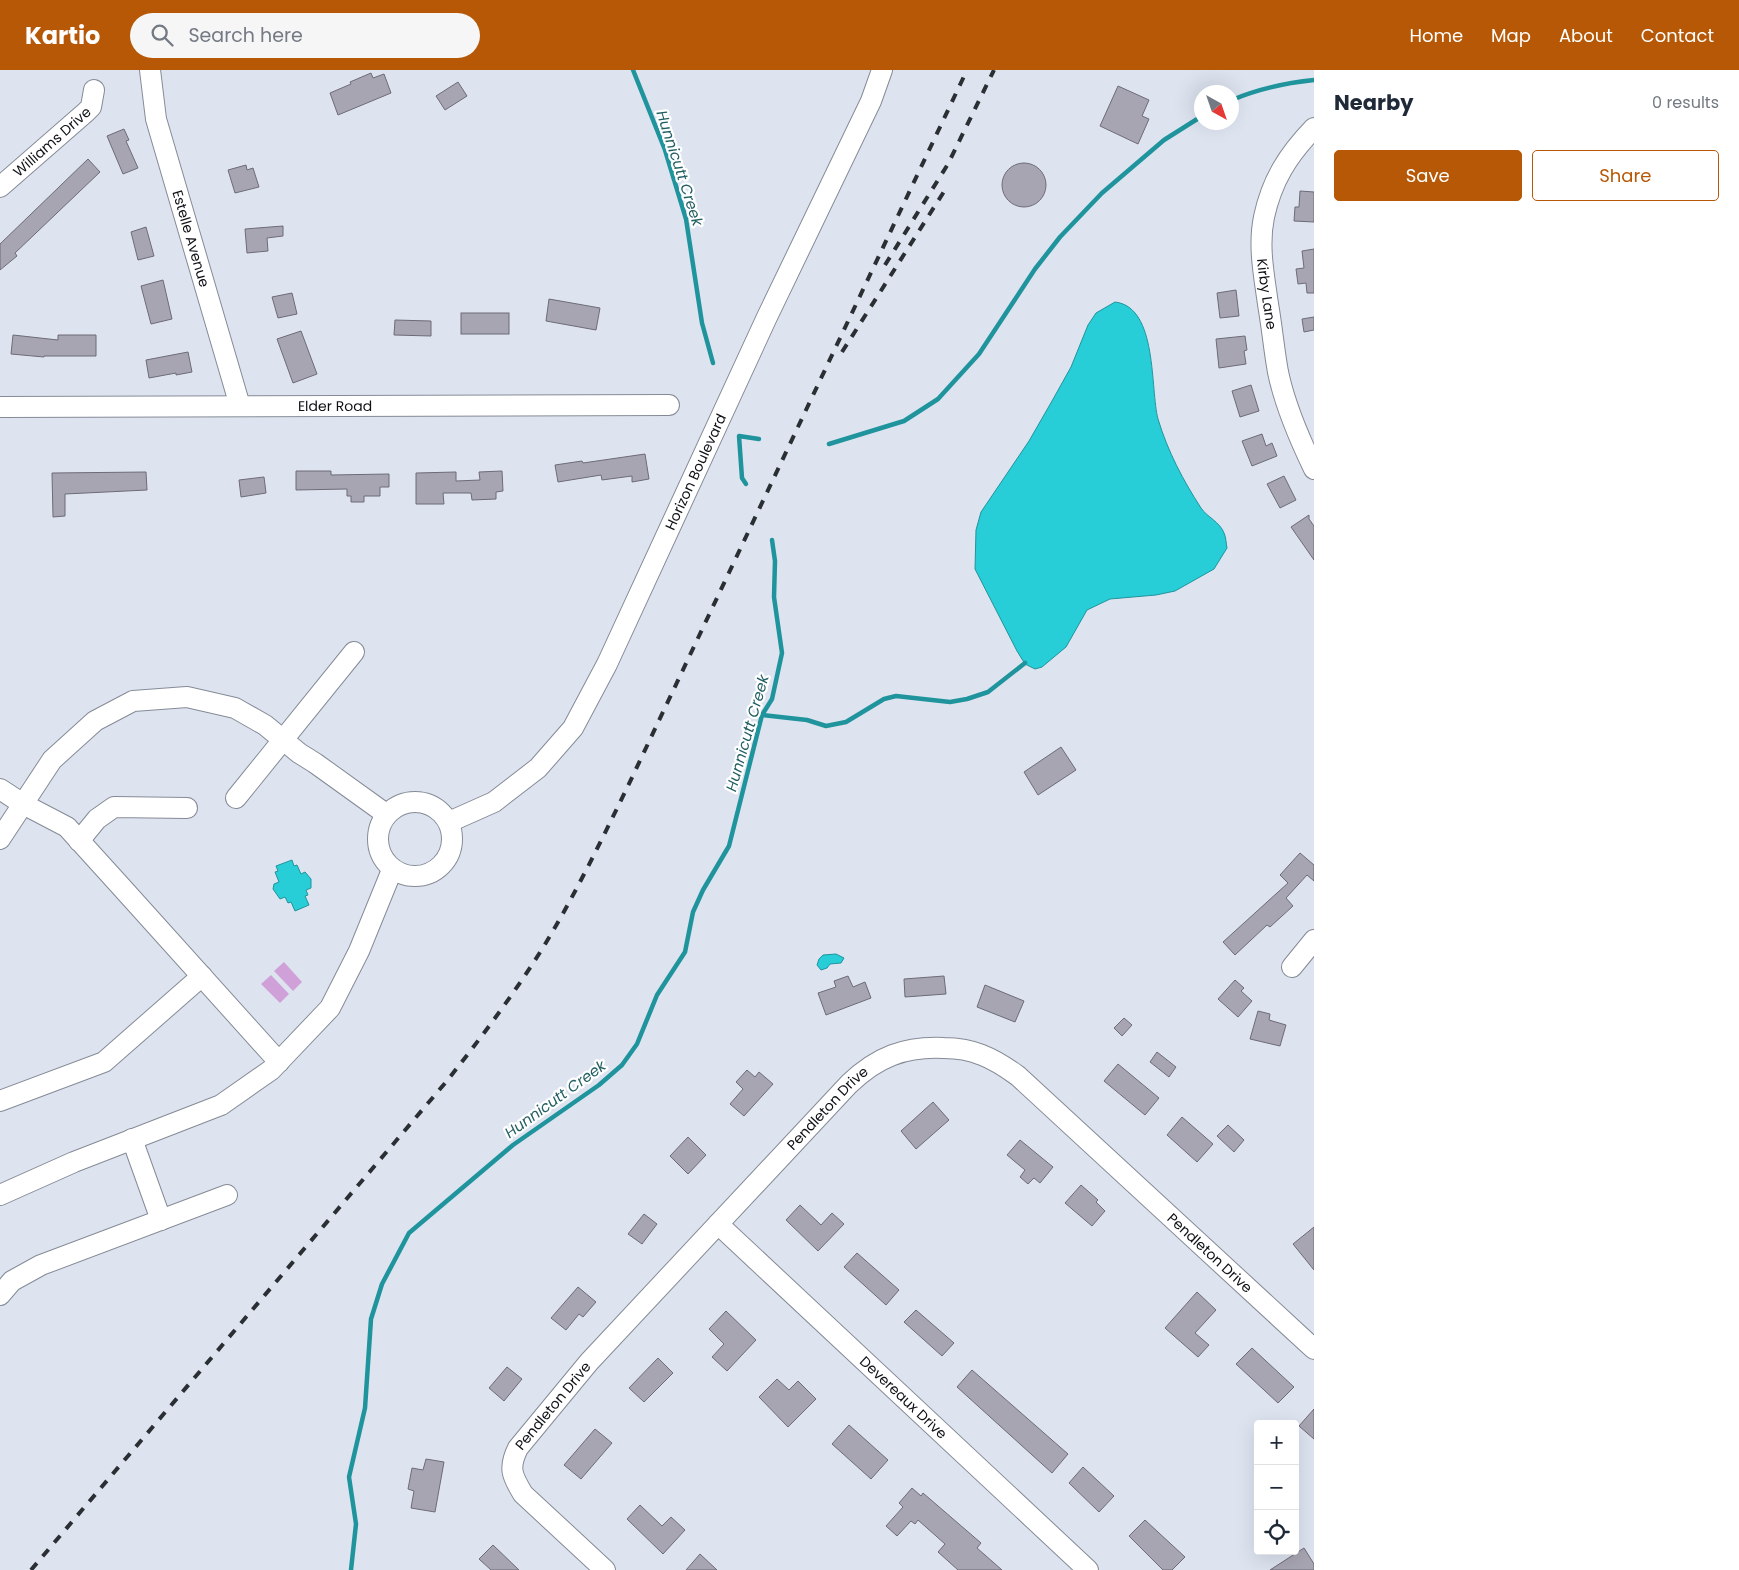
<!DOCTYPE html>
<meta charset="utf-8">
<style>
body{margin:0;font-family:Poppins,sans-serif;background:#f6f6f7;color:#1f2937}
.controls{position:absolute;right:15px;bottom:15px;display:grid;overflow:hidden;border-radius:5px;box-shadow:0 5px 20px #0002}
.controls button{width:45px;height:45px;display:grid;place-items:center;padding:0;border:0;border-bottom:1px solid #e0e1e3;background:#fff;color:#1f2937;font:25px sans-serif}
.compass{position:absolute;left:1194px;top:15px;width:45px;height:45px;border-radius:50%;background:#fff;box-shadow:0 5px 20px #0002;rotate:140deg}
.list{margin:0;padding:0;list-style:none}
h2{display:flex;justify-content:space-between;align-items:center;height:65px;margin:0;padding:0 20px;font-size:21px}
h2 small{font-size:16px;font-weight:400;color:#747a83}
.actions{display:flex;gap:10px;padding:15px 20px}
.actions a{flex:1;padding:11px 0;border:1px solid #b65806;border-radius:5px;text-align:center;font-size:18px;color:#b65806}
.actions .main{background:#b65806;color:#fff}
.icon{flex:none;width:28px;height:28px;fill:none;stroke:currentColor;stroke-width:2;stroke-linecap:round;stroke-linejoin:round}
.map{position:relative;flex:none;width:1314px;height:1500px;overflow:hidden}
header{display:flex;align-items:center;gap:30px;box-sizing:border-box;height:70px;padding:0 25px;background:#b65806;color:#fff}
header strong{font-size:24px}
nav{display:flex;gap:28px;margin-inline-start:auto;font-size:18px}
.search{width:350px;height:45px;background:#f6f6f7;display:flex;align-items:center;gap:12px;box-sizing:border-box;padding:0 18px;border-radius:28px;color:#747a83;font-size:19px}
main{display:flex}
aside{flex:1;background:#fff}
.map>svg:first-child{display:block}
.green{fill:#d0a1d8}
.water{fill:#27cdd7;stroke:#20949c}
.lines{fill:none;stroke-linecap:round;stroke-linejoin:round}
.stream{stroke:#20949c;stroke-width:4.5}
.building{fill:#a6a5b1;stroke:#6d6b77}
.minor-casing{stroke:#858b96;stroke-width:22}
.minor{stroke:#fff;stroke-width:20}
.rail{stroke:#2b2e33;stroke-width:4;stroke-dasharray:9 9;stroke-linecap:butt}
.labels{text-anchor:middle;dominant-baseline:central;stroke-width:4.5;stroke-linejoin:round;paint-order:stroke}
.street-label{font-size:14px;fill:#0e1014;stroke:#fff}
.water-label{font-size:15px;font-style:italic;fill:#225f63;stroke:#fff}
</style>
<header>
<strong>Kartio</strong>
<div class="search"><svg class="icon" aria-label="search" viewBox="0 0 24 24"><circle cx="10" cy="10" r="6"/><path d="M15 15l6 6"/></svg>Search here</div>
<nav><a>Home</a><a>Map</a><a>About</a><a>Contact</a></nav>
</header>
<main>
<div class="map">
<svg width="1314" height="1500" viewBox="0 0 1314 1500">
<rect width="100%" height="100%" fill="#dde4f0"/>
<!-- green -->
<g class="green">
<polygon points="284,892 302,912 293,921 274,901"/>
<polygon points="271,905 289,924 280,933 261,914"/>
</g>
<!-- water -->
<g class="water">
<path d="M1115,232C1158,237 1150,319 1158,349C1168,382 1183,410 1201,438C1207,447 1220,452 1224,463C1226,467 1226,473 1227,478L1214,499L1175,521L1156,525L1110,529L1087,540L1066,577L1042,597L1035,599L1025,594L1017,581L975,499L976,460L981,442L1029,371L1052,331L1071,297L1088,255L1096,243Z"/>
<polygon points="292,790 294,796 297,795 301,804 305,802 311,809 311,818 306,820 308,825 305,826 309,835 295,841 291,832 288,833 285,827 280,829 273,819 274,814 279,812 275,802 278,801 276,796"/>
<polygon points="836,884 844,888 841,893 830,894 827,898 821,900 817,895 819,889 823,885"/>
</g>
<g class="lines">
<!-- stream -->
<g class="stream">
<polyline points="633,0 665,80 686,149 702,253 713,293"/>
<path d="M1232,30C1258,19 1285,13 1314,10"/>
<polyline points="829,374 904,351 938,329 979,284 1035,199 1060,167 1102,123 1164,70 1202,46"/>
<polyline points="746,414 742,408 739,366 759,369"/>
<polyline points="762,645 807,650 826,656 846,652 884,629 896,626 950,632 967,629 988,622 1025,593"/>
<polyline points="351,1500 356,1454 349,1407 365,1338 371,1249 382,1214 409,1163 513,1075 599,1015 622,995 637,974 657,925 685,882 693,842 703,820 729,776 762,645 772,629 782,583 774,527 775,491 772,470"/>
</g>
</g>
<!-- building -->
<g class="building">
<polygon points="371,3 373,8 384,4 391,23 338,45 330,23 351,14 350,12"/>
<polygon points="458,12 467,26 445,40 436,26"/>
<polygon points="1118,16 1149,30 1142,46 1149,49 1138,74 1100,56"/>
<polygon points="124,59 129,70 126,71 138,98 123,104 107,66"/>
<polygon points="88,89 100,102 15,183 17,186 0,200 0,174"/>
<circle cx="1024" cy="115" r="22"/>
<polygon points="246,95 247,100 253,98 259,117 235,123 228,100"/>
<polygon points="1300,121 1314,122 1314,152 1294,151 1295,137 1299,137"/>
<polygon points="283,156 283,166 267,168 268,181 247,183 245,159"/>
<polygon points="146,157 154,186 138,190 131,162"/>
<polygon points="1314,179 1314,223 1307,223 1306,213 1298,214 1296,199 1304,198 1302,181"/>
<polygon points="163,210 172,249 151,254 141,216"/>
<polygon points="1236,220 1239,246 1220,248 1217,223"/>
<polygon points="292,223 297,244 278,248 272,227"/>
<polygon points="549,229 600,238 596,260 546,251"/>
<rect x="461" y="243" width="48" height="21"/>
<polygon points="1314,247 1314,260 1304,262 1302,249"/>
<polygon points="395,250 431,251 431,266 394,265"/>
<polygon points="301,261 317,304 293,313 277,269"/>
<polygon points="13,265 58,270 58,265 96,265 96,286 44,286 44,287 11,284"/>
<polygon points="1245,266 1247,280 1244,281 1246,294 1219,298 1216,269"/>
<polygon points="188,282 192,302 176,305 176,303 149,308 146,290"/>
<polygon points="1251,315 1259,341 1240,347 1232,321"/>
<polygon points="1262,364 1266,376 1272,373 1277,386 1252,396 1242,371"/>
<polygon points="645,384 649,409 632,412 632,406 602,410 601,405 558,412 555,395 582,391 583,393"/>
<polygon points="296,401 331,401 331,405 389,404 389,417 380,417 380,426 364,426 364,432 351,432 351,426 347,426 347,419 296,420"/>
<polygon points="502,401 503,421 496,422 496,429 472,430 471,423 443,423 444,434 416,434 416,403 456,402 456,411 480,410 479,402"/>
<polygon points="146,402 147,420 65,424 65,446 53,447 52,403"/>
<polygon points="1284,406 1296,430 1280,438 1267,414"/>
<polygon points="264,407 266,423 241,427 239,410"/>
<polygon points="1309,445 1309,449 1314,456 1314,490 1291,457"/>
<polygon points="1061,677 1076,700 1038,725 1024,702"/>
<polygon points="1300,783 1314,795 1314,811 1307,805 1286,828 1293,836 1270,857 1267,855 1235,885 1223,872 1288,813 1280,805"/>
<polygon points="848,906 853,917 865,912 871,928 826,945 818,923 836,917 834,911"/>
<polygon points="944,906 946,924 905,927 904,909"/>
<polygon points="1235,910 1244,918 1241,921 1252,931 1238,947 1218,929"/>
<polygon points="985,915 1024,931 1015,952 977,937"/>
<polygon points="1258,941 1270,944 1269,950 1286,955 1280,976 1250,969"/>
<polygon points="1124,948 1132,955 1122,966 1114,958"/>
<polygon points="1157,982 1176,997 1169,1007 1150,992"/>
<polygon points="1118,994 1159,1028 1145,1045 1104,1011"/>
<polygon points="747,1000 755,1007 759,1002 773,1014 744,1046 730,1034 743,1019 736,1012"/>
<polygon points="933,1032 949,1050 916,1079 901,1061"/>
<polygon points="1182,1047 1213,1074 1197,1092 1167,1065"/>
<polygon points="1228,1055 1244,1070 1234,1082 1217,1066"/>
<polygon points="688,1067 706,1085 688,1104 670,1086"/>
<polygon points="1020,1070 1053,1097 1040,1113 1034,1108 1028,1114 1020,1107 1025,1100 1007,1085"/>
<polygon points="1081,1115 1098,1130 1096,1132 1105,1141 1092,1156 1065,1133"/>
<polygon points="800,1135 821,1155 832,1143 844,1154 818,1181 786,1150"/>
<polygon points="644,1144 657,1154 642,1174 628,1164"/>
<polygon points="1314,1157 1314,1200 1293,1174"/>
<polygon points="857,1183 899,1220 886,1235 844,1197"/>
<polygon points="578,1217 596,1232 583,1247 579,1244 566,1260 551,1248"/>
<polygon points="1197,1222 1216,1240 1195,1263 1209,1275 1198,1287 1165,1258"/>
<polygon points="916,1240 954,1273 942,1286 904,1252"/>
<polygon points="726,1241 756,1270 727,1301 712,1287 724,1274 709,1259"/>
<polygon points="1252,1278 1294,1317 1278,1333 1236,1294"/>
<polygon points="658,1288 673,1303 644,1332 629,1318"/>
<polygon points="507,1297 522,1309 504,1331 489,1318"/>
<polygon points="972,1300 1068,1384 1052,1403 957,1317"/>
<polygon points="777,1309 789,1320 798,1311 816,1329 788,1357 759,1327"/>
<polygon points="1314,1339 1314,1369 1299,1356"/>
<polygon points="849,1355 888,1390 871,1409 832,1374"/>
<polygon points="595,1359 612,1373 581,1409 564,1395"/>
<polygon points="426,1389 444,1392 435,1442 411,1438 414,1421 408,1419 412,1398 423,1400"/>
<polygon points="1083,1397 1114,1426 1099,1442 1069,1413"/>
<polygon points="912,1418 921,1426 923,1423 981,1473 977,1478 1002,1500 958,1500 938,1482 945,1474 918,1450 915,1454 911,1451 897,1466 886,1456 903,1437 899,1433"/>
<polygon points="640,1435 662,1456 671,1447 685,1460 663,1484 627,1449"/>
<polygon points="1145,1450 1185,1487 1172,1500 1163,1500 1129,1466"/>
<polygon points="493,1475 519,1500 491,1500 479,1489"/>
<polygon points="1304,1478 1314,1494 1314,1500 1270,1500"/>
<polygon points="700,1484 717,1500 686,1500"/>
</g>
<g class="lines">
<defs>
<g id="minor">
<path id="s1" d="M150,0L156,49L240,336"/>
<path id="s2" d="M1314,58C1288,85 1272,110 1264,147C1258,176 1264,205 1268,234C1272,257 1274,280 1278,302C1285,336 1299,368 1314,399"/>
<path id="s3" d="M0,117L86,42L91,37L94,20"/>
<path id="s4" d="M0,337L669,335"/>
<polyline points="0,719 23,734 67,757 125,821 279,992"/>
<polyline points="236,728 354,582"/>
<circle cx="415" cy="769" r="37"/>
<path id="s5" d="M449,752L494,732L538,698L573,658L607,594L767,247L871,31L882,0"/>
<polyline points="0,769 52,690 95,651 133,631 187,627 235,638 265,655 299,683 315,693 386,744"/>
<polyline points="79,771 97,749 114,737 187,738"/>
<polyline points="1292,897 1314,870"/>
<polyline points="0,1031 104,992 202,906"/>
<polyline points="132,1069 161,1150"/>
<polyline points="0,1125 74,1092 221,1035 271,1000 330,938 359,881 392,800"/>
<path id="s6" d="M718,1154L1088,1500"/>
<polyline points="0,1225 12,1211 41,1195 227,1125"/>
<path id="s7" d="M605,1500L523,1424C512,1406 508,1398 518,1378L589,1292L849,1014C877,987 905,976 944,978C957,978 970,980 982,985C995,990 1007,998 1018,1006L1314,1279"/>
</g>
</defs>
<!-- minor casing -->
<use href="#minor" class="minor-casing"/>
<!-- minor -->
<use href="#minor" class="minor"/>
<!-- rail -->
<g class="rail">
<polyline points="885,195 948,94 994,0"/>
<polyline points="842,282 945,120"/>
<path d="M31,1500L446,1012C481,968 514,924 544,876C575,825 601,771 627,718L967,0"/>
</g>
</g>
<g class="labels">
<!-- street labels -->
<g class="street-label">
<text stroke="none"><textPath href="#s3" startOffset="69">Williams Drive</textPath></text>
<text stroke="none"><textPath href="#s1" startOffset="174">Estelle Avenue</textPath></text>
<text stroke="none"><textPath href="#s2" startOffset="181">Kirby Lane</textPath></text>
<text stroke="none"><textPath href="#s4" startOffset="335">Elder Road</textPath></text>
<text stroke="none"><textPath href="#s5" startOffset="442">Horizon Boulevard</textPath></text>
<text stroke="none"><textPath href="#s7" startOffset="621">Pendleton Drive</textPath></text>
<text stroke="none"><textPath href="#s7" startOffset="1100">Pendleton Drive</textPath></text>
<text stroke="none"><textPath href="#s6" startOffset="254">Devereaux Drive</textPath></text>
<text stroke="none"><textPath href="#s7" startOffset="216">Pendleton Drive</textPath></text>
</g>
<!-- water labels -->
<g class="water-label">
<text transform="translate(680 98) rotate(72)">Hunnicutt Creek</text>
<text transform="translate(747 663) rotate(-74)">Hunnicutt Creek</text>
<text transform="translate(555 1029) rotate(-36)">Hunnicutt Creek</text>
</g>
</g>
</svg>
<div class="controls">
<button>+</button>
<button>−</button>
<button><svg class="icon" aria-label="locate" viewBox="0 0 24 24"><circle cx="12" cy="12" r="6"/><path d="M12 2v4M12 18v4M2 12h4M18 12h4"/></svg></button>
</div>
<svg class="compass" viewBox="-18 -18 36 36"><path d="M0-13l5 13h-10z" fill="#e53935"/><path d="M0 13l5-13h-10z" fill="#747a83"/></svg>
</div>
<aside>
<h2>Nearby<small>0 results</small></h2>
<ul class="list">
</ul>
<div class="actions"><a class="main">Save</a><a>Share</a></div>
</aside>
</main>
